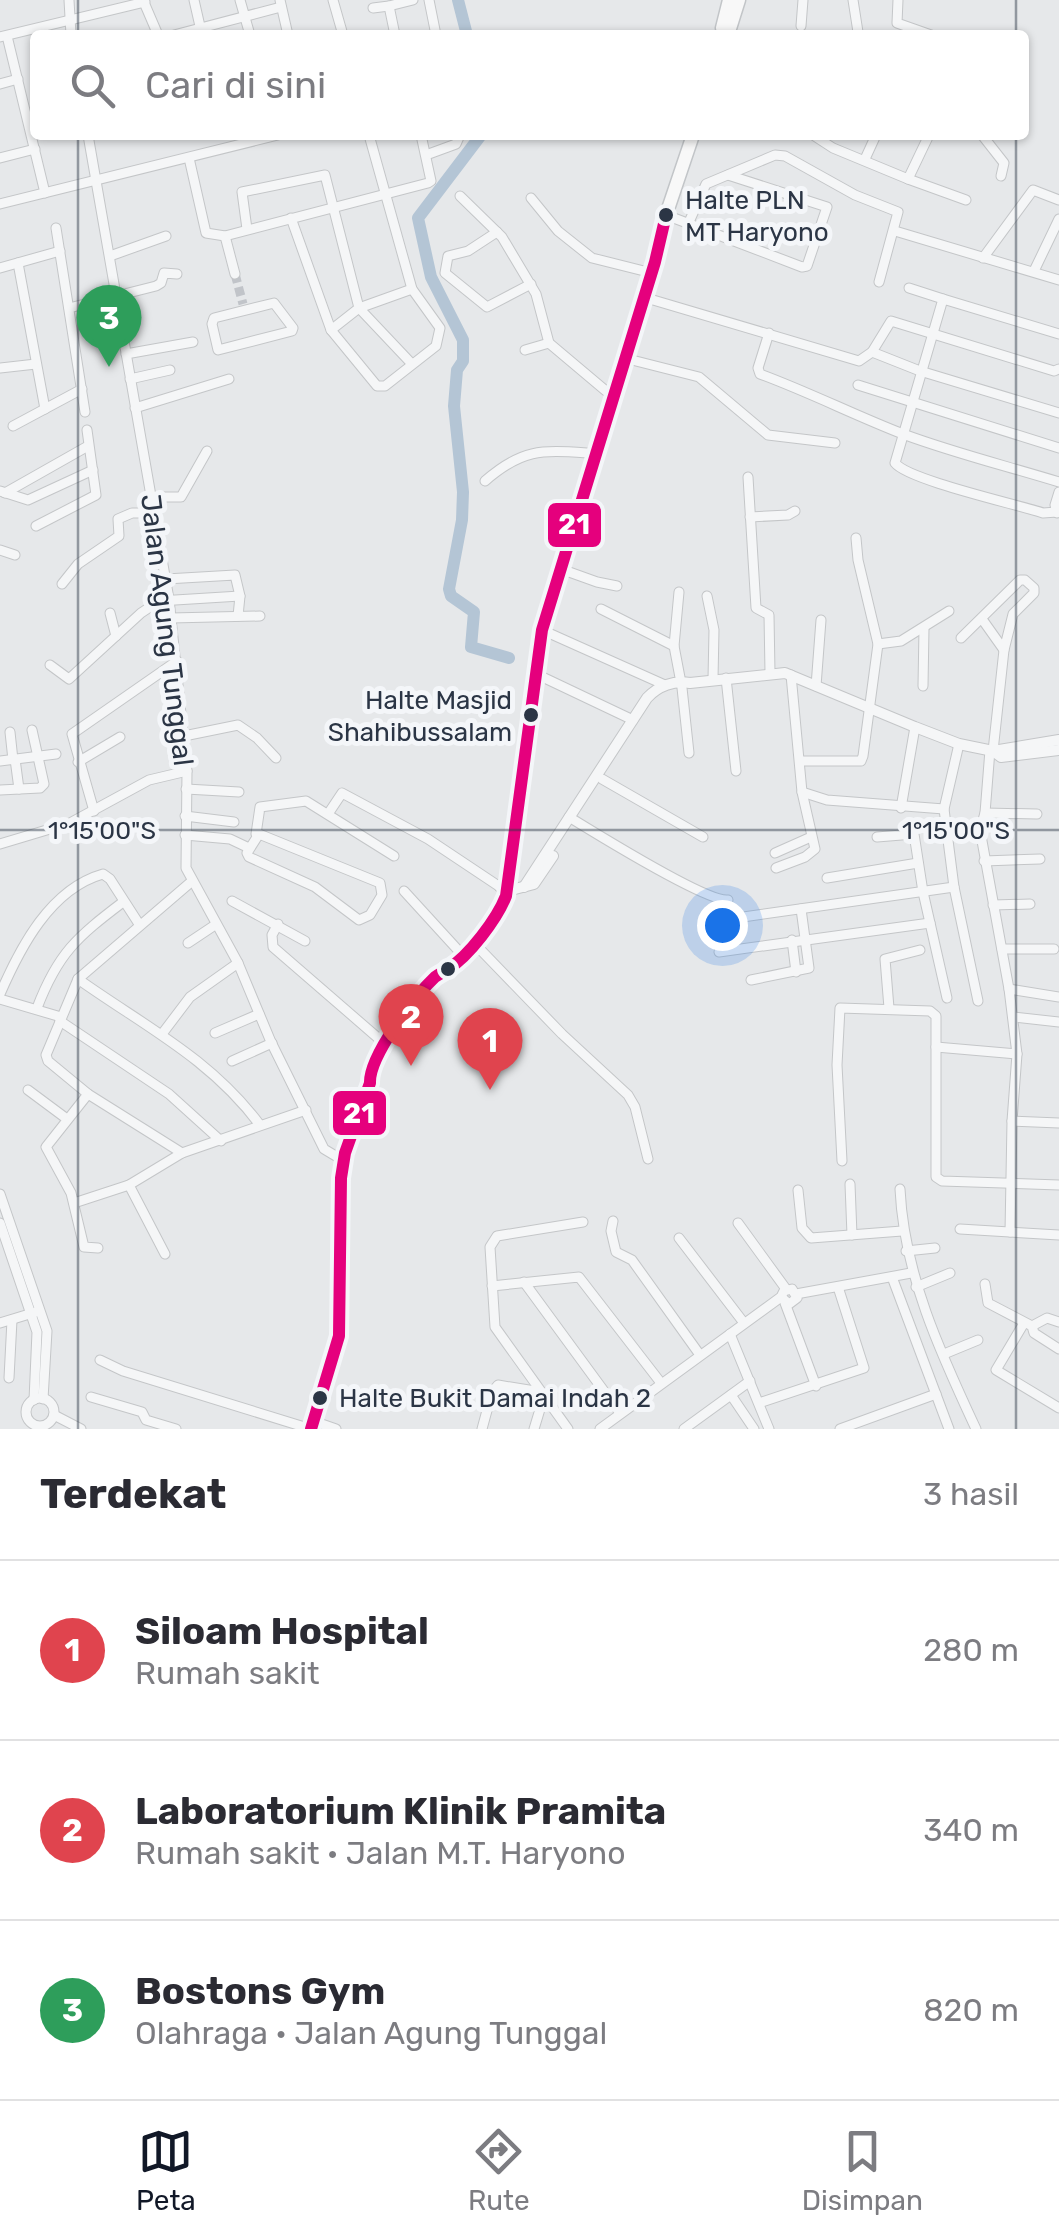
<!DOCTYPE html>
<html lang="id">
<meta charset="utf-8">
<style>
body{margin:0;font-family:Rubik,sans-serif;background:#f7f7f7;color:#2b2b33}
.you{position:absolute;left:722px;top:925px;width:35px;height:35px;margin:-25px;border:8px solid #fff;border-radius:50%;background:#1a73e8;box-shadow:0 0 0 15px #1a73e833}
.badge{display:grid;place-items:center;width:65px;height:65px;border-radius:50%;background:#111827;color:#fff;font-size:32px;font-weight:700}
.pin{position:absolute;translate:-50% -82px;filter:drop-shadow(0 2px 5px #0008)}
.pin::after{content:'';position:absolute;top:52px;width:35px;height:30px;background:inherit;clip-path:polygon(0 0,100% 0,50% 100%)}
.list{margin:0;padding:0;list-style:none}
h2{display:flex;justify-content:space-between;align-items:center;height:130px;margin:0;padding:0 40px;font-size:42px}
h2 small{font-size:32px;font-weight:400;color:#7c7c81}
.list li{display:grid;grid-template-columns:65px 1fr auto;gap:30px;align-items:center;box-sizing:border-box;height:180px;padding:0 40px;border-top:2px solid #e1e1e2}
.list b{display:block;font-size:38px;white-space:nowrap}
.list p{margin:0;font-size:32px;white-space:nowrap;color:#7c7c81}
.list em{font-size:32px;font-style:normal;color:#7c7c81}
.icon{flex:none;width:55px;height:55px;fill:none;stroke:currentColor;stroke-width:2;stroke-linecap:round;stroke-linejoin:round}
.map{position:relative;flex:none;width:1059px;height:1429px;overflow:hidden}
.search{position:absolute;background:#fff;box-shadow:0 2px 8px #0004;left:30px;right:30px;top:30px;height:110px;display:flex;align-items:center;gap:25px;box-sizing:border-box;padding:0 35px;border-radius:10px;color:#7c7c81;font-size:38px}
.sheet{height:670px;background:#fff}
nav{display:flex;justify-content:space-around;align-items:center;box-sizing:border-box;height:140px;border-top:2px solid #e1e1e2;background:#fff;font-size:28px;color:#7c7c81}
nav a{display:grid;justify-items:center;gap:5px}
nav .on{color:#111827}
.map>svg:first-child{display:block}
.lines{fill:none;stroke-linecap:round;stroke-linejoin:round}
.river{stroke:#b4c5d5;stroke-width:12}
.minor-tunnel{stroke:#c1c4c9;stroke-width:9;stroke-dasharray:9 4.5;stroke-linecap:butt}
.minor-casing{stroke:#c4c6c8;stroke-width:11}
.tertiary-casing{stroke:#c4c6c8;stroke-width:12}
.primary-casing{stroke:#c2c5c8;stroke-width:15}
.minor{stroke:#f5f6f7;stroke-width:9}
.tertiary{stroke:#f5f6f7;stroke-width:10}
.primary{stroke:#f8f8f8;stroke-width:12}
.bus-1-casing{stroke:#f4f6f9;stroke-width:20}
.bus-1{stroke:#e5007d;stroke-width:12}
.ticks{fill:none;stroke:#2b3545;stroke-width:2.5;stroke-opacity:0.45}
.bus-dot{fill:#2b3545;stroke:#f4f6f9;stroke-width:4}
.labels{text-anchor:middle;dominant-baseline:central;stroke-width:10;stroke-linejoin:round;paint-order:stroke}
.bus-label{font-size:26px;fill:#2b3545;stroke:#f4f6f9;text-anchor:start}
.street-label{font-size:28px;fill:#2b3545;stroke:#f4f6f9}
.ticks-label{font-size:25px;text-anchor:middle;fill:#2b3545;stroke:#f4f6f9;stroke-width:10;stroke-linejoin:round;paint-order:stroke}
.line-badge{stroke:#f4f6f9;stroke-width:4}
.badge-label{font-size:28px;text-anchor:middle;font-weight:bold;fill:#fff}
</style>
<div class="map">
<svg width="1059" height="1429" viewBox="0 0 1059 1429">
<rect width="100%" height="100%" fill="#e6e8ea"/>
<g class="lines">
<!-- river -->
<g class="river">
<polyline points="458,0 467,35"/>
<polyline points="481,135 418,218 431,277 463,340 463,361 457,370 454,406 463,492 462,520 449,589 451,596 474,612 471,647 509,658"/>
</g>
<!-- minor-tunnel -->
<polyline class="minor-tunnel" points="235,274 243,304"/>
<defs>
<g id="minor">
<polyline points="69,0 71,35"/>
<polyline points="143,0 158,35"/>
<polyline points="194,0 202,35"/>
<polyline points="240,0 250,35"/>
<polyline points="280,0 288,35"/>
<polyline points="333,0 343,35"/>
<polyline points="429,0 436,35"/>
<polyline points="853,0 858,32"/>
<polyline points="898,0 897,23 931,35"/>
<polyline points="373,8 389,6"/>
<polyline points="801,26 803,0"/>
<polyline points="174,35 281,7"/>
<polyline points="395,35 389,6 413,0"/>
<polyline points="7,36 45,193"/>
<polyline points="0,37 145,2"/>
<polyline points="0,84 18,79"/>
<polyline points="88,135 169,599 187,771 186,868 238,963 271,1042 324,1149 344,1161"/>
<polyline points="813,135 833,148 908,179 929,135"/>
<polyline points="982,135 1004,163 1001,176"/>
<polyline points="426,155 456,144 460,135"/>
<polyline points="0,158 35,149"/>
<polyline points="189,158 206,233 225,236 428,183 431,181 421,135"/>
<polyline points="865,159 876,135"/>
<polyline points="908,179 966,200"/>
<polyline points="460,196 502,237 536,294 549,343 606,391"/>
<polyline points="531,198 558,231 592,258 644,271"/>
<polyline points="0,204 278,135"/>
<polyline points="666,215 802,267 807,266 827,207 728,175"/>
<polyline points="291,218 331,330 377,386 385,386 436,346 440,328 412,289 369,135"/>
<polyline points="689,222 706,184 775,155 785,156 855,195 898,212 879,282"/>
<polyline points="56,228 85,412"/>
<polyline points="247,229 242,192 325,175 359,308 411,363"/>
<polyline points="895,231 1059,280"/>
<polyline points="497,232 468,251 448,256 445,273 487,307 531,284"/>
<polyline points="225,236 235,274"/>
<polyline points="110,256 166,236"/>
<polyline points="983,258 1033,190 1059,200"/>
<polyline points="18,263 45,409"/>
<polyline points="0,268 60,251"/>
<polyline points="1034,271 1059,219"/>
<polyline points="909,288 943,299"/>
<polyline points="643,297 859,361 872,352 891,321 1054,371 1059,369"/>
<polygon points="274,303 293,328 292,331 218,350 212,324 214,318"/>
<polyline points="69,308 156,286 161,283 164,273 177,274"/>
<polyline points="331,330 359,308 412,289"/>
<path d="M769,333L758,368L760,374C809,392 854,415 903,434C954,453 1007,466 1059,482"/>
<polyline points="525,350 549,343"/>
<polyline points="872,352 920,371 1059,413"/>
<polyline points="126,354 193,342"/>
<polyline points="624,358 699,377 768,435 835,443"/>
<polyline points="0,368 36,364"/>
<polyline points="130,379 170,370"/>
<polyline points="858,385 1059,448"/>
<polyline points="135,408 229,379"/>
<polyline points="13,426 82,389"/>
<polyline points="748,477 756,608 769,615 770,673"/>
<path d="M485,481C522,449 540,450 587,453"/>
<polyline points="0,491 28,500 93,470"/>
<polyline points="5,493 88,446"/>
<polyline points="151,497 181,497 207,451"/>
<path d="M1057,512L1043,513C1016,504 908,480 895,463L943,299L1059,334"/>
<polyline points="1057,513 1055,505 1059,492"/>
<polyline points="750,517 788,515 795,511"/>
<polyline points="36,526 96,495 87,430"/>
<polyline points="0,550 15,555"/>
<polyline points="558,568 597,582 617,586"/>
<polyline points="166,579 235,575 240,596 238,616"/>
<polyline points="62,584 78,564 119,536 118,519 132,513 154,513"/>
<polyline points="707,596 714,630 713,679"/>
<polyline points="601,609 674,646 682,688 689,753"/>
<polyline points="110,613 116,636"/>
<polyline points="171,618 260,616"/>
<polyline points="982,619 1004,650"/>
<polyline points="542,630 665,685"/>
<polyline points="961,638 1020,580 1025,580 1034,588 1034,593 1013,614 1004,650 993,751"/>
<polyline points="878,644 901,641 949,611"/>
<polyline points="674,646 679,592"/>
<polyline points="50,665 69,679 141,613 159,601 240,596"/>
<polyline points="534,673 633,720"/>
<polyline points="726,678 736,771"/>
<polyline points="816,686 821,620"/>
<polyline points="923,686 924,628"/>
<polyline points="10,732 13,760"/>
<polyline points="184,736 238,725 257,738 276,758"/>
<polyline points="990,750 985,813 980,830 1009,989 1017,1054 1012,1121 1010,1232"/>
<polyline points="15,759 19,789"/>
<polyline points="0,761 56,754"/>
<polyline points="800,761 861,761 863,756 878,644 858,560 856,538"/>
<polyline points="78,762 120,737"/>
<polyline points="602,779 703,837"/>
<polyline points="186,789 239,792"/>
<polyline points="0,790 40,788 44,784 32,730"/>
<polyline points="802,792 827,800 944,809 959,744"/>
<polyline points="901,808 915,727"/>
<polyline points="944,809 954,887 978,1001"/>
<polyline points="94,811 72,734 177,661"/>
<polyline points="985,813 1037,814"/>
<polyline points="328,814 342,793 428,839 500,887"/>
<polyline points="185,816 234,822"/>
<path d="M569,817C595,833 707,902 728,900"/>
<polyline points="256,834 260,807 306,801 394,856"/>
<polygon points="259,834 380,883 382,895 370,915 359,920 315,887 249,857 247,853"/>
<polyline points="185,835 230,839 249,848"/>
<polyline points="877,837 914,834 923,892 947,998"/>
<polyline points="0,844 70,823 149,780 187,771"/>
<polyline points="775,853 811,837"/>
<polyline points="984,861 1040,859"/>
<polyline points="776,868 805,857 815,849 802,792 791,675"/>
<polyline points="827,878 918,863"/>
<polyline points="404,891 457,949"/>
<polyline points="232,901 305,941"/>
<polyline points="993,905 1030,904"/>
<polyline points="708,922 954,887"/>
<polyline points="278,924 272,935 273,947 385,1044"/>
<polyline points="792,940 796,972"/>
<polyline points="188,943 215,925"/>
<polyline points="474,943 562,1034 628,1095 635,1107 648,1159"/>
<polyline points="1002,949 1054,949"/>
<polyline points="719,952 930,923"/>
<path d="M78,979C144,1026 210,1058 260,1125"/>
<polyline points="751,980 809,968 801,909"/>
<polyline points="1009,989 1059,997"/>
<path d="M0,994C20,948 50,889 103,874L110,879L139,924"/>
<polyline points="0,999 61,1017"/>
<path d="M37,1008C58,953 77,937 123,902"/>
<polyline points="889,1008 885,959 920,950"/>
<polyline points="1013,1017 1059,1022"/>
<polyline points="60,1021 169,1094 221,1141"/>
<polyline points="215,1033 259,1014"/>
<polyline points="162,1034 190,997 238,963"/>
<polyline points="936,1047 1017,1054"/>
<polyline points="232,1061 272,1043"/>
<polyline points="28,1090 67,1119"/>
<polyline points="88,1094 46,1147 71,1193 84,1247 98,1248"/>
<polyline points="1012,1121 1059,1123"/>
<polyline points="182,1153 88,1094 48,1061 46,1055 78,979 191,882"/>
<polyline points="842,1161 837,1065 840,1008 930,1011 936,1016 936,1177 942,1181 1059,1185"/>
<polyline points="850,1184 852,1235"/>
<polyline points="129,1185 165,1254"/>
<path d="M900,1189C904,1274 940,1352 976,1429"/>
<polyline points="798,1190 802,1228 811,1238 902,1231"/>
<polyline points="0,1194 47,1331 43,1399"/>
<polyline points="74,1203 129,1185 182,1153 306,1110"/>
<polyline points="613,1221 611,1231 616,1252 632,1260 700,1355"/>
<polyline points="0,1223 37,1332 34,1400"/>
<polyline points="738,1223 786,1289"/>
<polyline points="960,1229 1059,1235"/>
<polyline points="679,1238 744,1323"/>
<polyline points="906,1251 935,1248"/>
<polyline points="892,1277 949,1429"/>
<polyline points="524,1282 620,1413"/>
<polyline points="985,1284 988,1303 1032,1326 1034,1333 1059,1349"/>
<polyline points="492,1286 579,1277 661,1383"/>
<polyline points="916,1287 950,1273"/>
<polyline points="796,1294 911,1273"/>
<polyline points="785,1303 816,1386"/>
<polyline points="0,1323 36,1312"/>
<polyline points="1024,1323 996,1370 1059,1408"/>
<polyline points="1032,1326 1047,1318 1059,1322"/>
<polyline points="730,1334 769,1429"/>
<polyline points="944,1354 978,1340"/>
<polyline points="100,1360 123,1371 311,1429"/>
<polyline points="9,1378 12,1320"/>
<polyline points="731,1395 754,1429"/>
<polyline points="91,1397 142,1412 146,1420 176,1429"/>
<circle cx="40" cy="1412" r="14"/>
<polyline points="759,1403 864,1368 838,1287"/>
<polyline points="54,1415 81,1429"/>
<polyline points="313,1421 336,1429"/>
<polyline points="482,1429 492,1392 498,1385 541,1392"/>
<polyline points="534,1429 544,1396"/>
<polyline points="568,1429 495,1327 490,1247 497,1236 583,1222"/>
<polyline points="600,1429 781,1297 784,1291 792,1289 797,1298 789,1304 781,1297"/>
<polyline points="684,1429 750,1381"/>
<polyline points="840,1429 936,1394"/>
</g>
<g id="tertiary">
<polyline points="993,751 1059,740"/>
<polyline points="500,887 515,889 534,884 553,856"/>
<path d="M524,887L647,698C658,686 674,680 690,683L785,673L915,727L959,744L993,751L1001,757L1059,750"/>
</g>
<g id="primary">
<polyline points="722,28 729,0"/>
<polyline points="728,35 739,0"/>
<polyline points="664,221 693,135"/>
<path d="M311,1429L339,1336L341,1178L345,1153L370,1083C369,1056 415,996 435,977C439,974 444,972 448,969C469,956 497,919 506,896L542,630L655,262L666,215"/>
</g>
</defs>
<!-- minor casing -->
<use href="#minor" class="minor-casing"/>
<!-- tertiary casing -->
<use href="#tertiary" class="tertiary-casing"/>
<!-- primary casing -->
<use href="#primary" class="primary-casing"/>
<!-- minor -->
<use href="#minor" class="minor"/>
<!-- tertiary -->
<use href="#tertiary" class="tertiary"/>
<!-- primary -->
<use href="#primary" class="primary"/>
<defs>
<path id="bus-1" d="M311,1429L339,1336L341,1178L345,1153L370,1083C369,1056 415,996 435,977C439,974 444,972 448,969C469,956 497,919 506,896L542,630L655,262L666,215"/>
</defs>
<!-- bus-1 casing -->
<use href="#bus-1" class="bus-1-casing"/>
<!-- bus-1 -->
<use href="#bus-1" class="bus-1"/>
</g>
<!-- ticks -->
<path class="ticks" d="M78,0V35M1016,0V35M78,135V1429M1016,135V1429M0,830H1059"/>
<!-- markers -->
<g class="bus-dot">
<circle cx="666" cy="215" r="9"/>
<circle cx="531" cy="715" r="9"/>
<circle cx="448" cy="969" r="9"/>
<circle cx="320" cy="1398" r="9"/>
</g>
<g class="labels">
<!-- bus labels -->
<g class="bus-label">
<text x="685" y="200">Halte PLN<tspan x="685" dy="32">MT Haryono</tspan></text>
<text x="512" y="700" text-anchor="end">Halte Masjid<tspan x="512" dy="32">Shahibussalam</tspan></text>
<text x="339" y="1398">Halte Bukit Damai Indah 2</text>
</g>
<!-- street labels -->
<g class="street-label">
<text transform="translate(167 630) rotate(83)">Jalan Agung Tunggal</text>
</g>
</g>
<g class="ticks-label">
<text x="102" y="839">1°15'00"S</text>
<text x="956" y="839">1°15'00"S</text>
</g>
<g class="line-badge">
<rect x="546" y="501" width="57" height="48" rx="10" fill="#e5007d"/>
<rect x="331" y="1089" width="57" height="48" rx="10" fill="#e5007d"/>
</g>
<g class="badge-label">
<text x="574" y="534">21</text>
<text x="359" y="1123">21</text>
</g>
</svg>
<div class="you"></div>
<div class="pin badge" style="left:490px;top:1090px;background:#e0444e">1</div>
<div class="pin badge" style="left:411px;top:1066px;background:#e0444e">2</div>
<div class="pin badge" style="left:109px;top:367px;background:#2e9e5b">3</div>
<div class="search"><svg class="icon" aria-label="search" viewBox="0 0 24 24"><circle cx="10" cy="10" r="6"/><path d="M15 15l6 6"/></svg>Cari di sini</div>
</div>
<section class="sheet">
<h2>Terdekat<small>3 hasil</small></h2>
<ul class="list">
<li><span class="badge" style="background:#e0444e">1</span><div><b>Siloam Hospital</b><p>Rumah sakit</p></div><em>280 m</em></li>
<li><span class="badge" style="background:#e0444e">2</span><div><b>Laboratorium Klinik Pramita</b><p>Rumah sakit · Jalan M.T. Haryono</p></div><em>340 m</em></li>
<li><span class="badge" style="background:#2e9e5b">3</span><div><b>Bostons Gym</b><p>Olahraga · Jalan Agung Tunggal</p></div><em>820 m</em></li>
</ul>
</section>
<nav>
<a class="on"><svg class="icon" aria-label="map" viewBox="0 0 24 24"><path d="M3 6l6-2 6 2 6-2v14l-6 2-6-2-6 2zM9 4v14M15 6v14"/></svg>Peta</a>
<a><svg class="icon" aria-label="directions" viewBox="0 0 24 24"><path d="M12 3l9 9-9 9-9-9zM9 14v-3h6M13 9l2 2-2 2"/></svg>Rute</a>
<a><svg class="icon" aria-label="saved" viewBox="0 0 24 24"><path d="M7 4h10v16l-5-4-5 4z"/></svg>Disimpan</a>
</nav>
